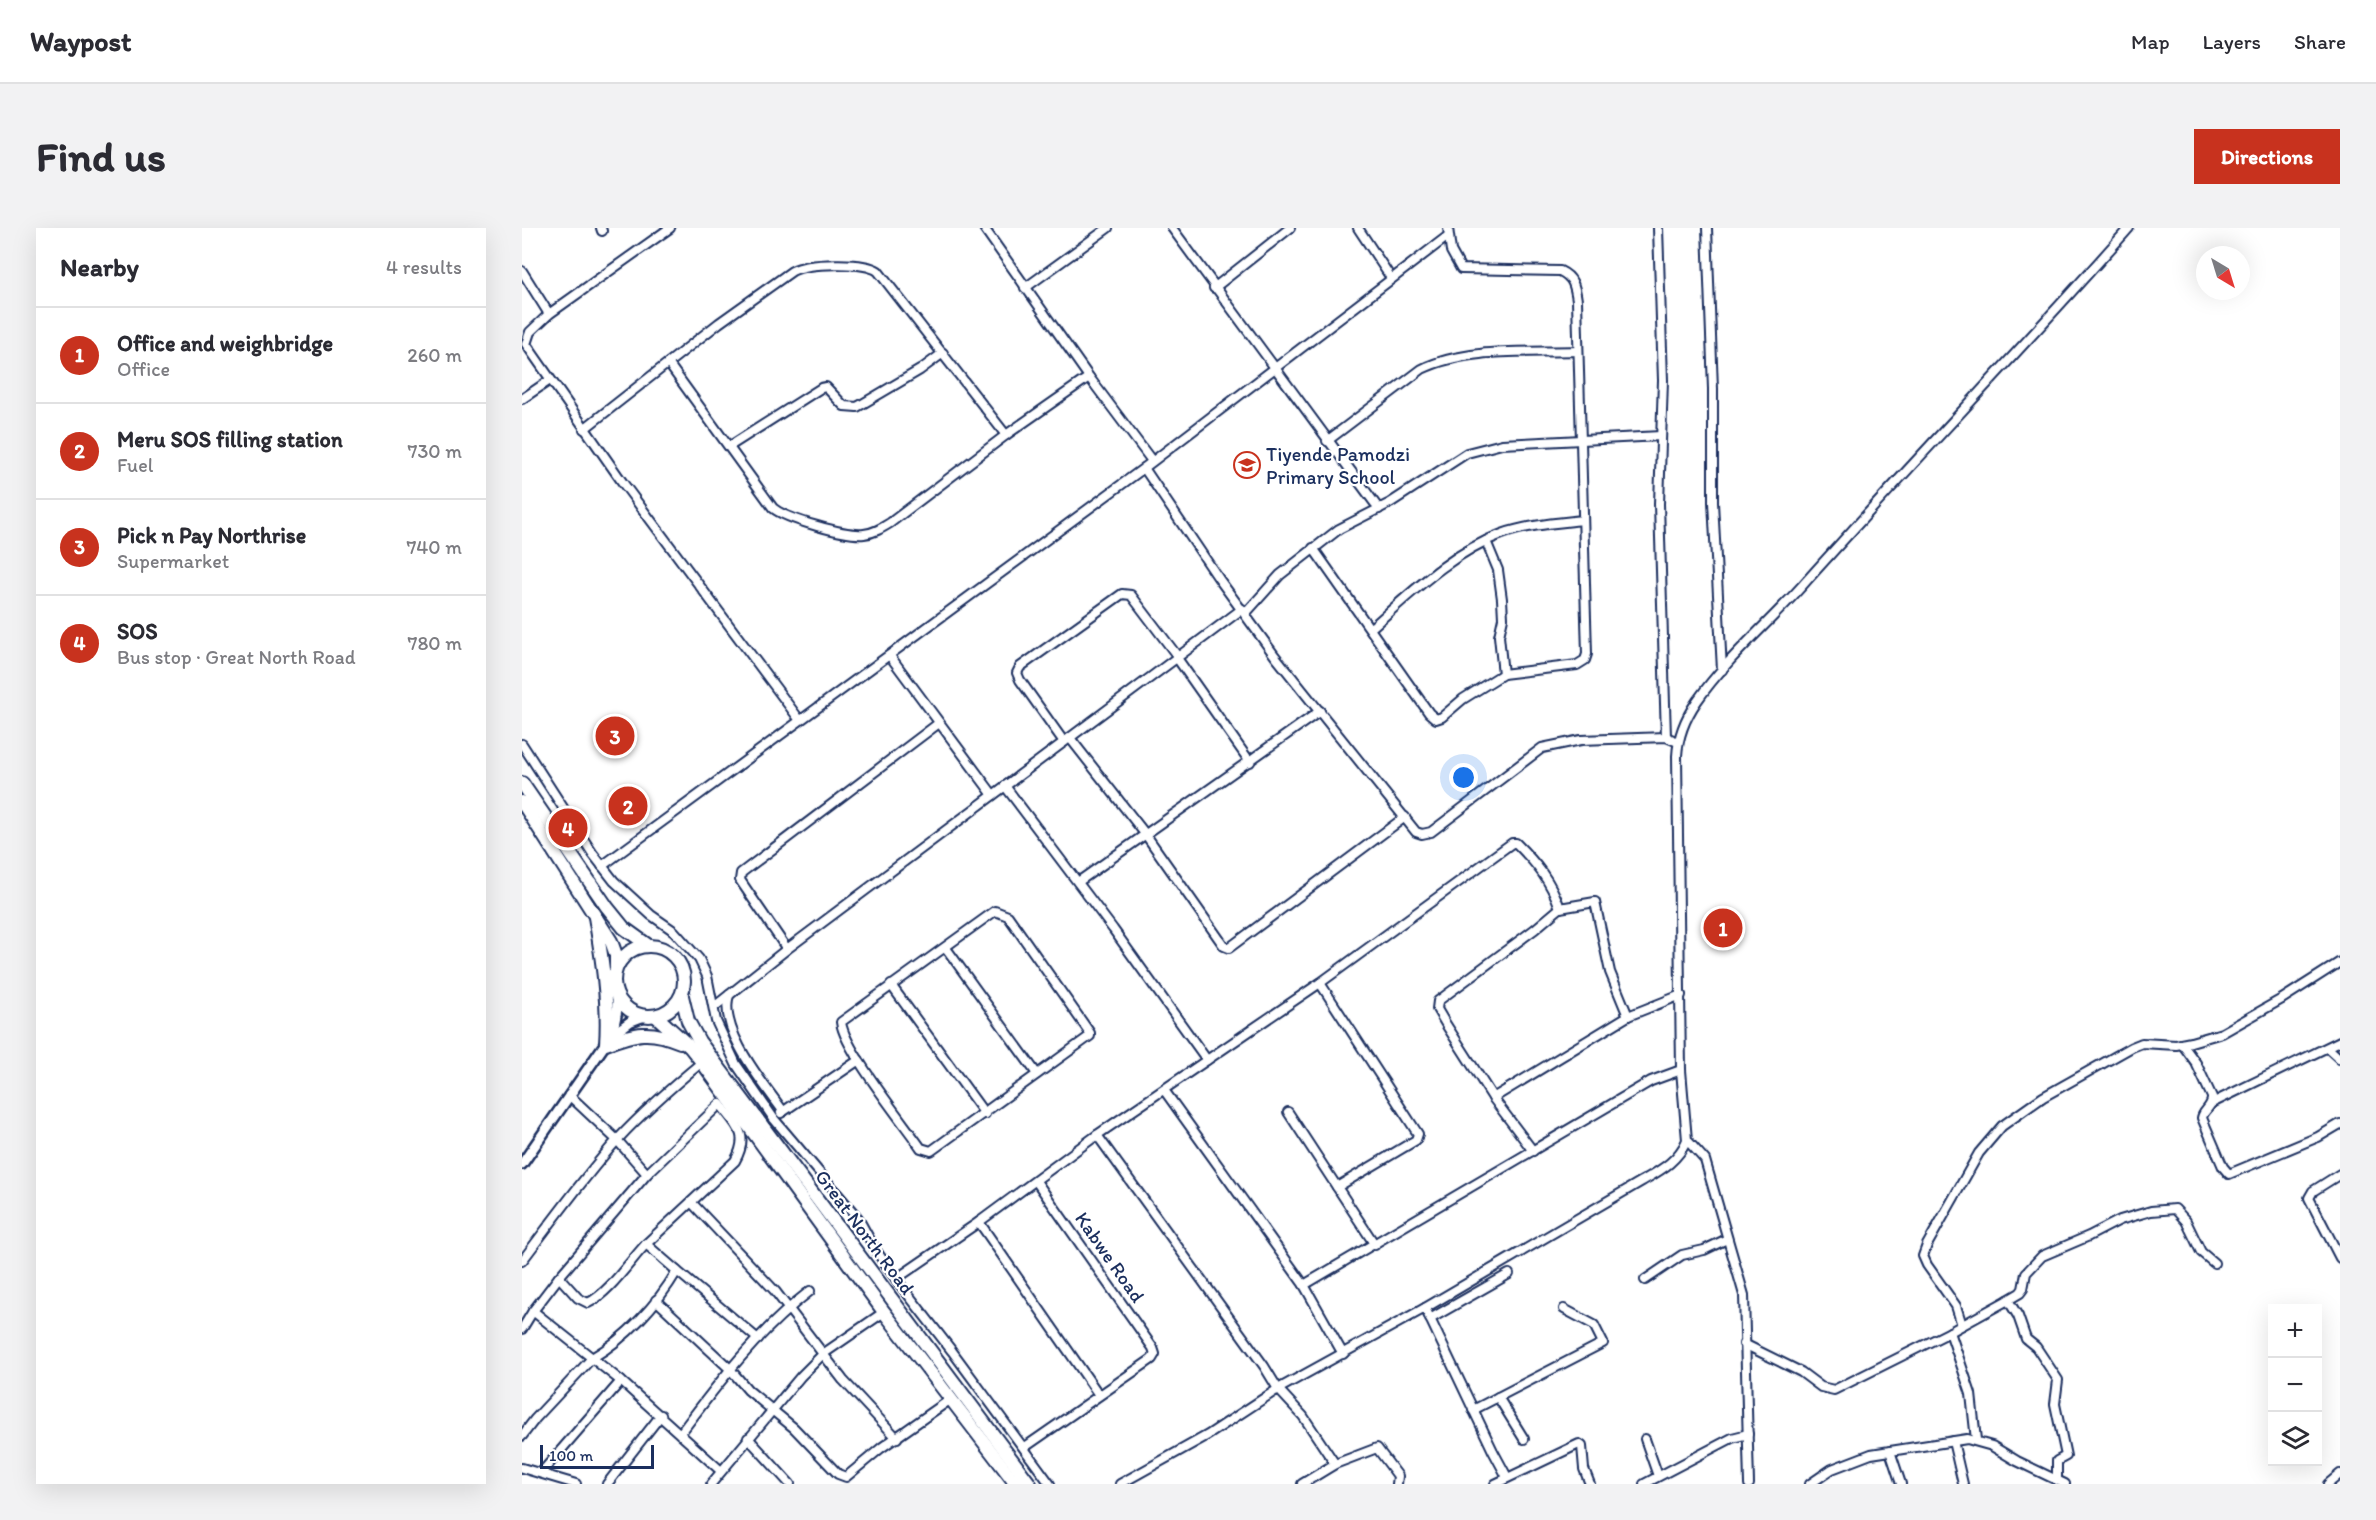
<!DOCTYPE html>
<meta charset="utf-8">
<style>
body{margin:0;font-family:Itim,sans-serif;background:#f2f2f3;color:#2b2b33}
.controls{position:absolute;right:18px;bottom:18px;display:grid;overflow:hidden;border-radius:0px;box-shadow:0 6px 24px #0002}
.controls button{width:54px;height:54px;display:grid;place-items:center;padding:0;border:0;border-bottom:2px solid #e1e1e2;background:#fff;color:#2b2b33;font:30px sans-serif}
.compass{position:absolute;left:1674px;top:18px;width:54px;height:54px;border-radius:50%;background:#fff;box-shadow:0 6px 24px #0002;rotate:142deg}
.scale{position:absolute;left:18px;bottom:15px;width:114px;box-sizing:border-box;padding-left:6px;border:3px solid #1b2f5e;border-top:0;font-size:16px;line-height:21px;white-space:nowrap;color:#1b2f5e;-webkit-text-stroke:4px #fff;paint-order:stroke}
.you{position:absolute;left:942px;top:550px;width:21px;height:21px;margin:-15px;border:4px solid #fff;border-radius:50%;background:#1a73e8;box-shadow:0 0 0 9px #1a73e833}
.badge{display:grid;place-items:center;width:39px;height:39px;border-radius:50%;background:#c8321e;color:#fff;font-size:20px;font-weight:700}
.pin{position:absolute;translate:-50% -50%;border:3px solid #fff;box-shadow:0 2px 6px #0006}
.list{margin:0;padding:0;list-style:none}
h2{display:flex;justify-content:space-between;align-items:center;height:78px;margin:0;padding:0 24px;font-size:26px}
h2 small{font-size:20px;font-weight:400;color:#7c7c81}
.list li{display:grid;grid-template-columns:39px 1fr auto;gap:18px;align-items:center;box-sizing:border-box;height:96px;padding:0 24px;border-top:2px solid #e1e1e2}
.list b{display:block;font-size:22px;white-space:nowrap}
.list p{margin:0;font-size:20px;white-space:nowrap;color:#7c7c81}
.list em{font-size:20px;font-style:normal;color:#7c7c81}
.icon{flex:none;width:33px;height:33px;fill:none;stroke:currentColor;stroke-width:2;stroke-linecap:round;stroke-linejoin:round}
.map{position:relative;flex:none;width:1818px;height:1256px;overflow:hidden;border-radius:0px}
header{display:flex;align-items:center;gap:36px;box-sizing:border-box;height:84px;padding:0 30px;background:#fff;border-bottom:2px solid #e1e1e2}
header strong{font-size:28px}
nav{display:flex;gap:33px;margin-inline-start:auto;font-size:21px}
.intro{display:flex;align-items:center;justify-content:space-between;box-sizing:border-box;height:144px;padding:0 36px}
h1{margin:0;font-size:42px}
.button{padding:15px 27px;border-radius:0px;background:#c8321e;color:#fff;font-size:21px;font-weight:700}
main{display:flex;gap:36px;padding:0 36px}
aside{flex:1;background:#fff;border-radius:0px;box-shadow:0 6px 24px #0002}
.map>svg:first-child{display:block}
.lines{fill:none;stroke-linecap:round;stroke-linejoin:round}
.minor-casing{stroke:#1b2f5e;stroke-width:12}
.tertiary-casing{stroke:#1b2f5e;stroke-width:14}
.primary-casing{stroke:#1b2f5e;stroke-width:16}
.minor{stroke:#fff;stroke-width:8}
.tertiary{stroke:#fff;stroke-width:9}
.primary{stroke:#fff;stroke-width:12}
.labels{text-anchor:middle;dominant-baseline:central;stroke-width:4.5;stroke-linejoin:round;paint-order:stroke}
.poi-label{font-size:20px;fill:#1b2f5e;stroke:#fff;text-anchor:start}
.street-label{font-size:20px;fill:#1b2f5e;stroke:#fff}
</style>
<header>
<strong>Waypost</strong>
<nav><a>Map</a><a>Layers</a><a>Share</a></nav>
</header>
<div class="intro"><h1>Find us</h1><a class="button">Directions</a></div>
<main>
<aside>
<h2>Nearby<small>4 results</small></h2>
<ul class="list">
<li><span class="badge">1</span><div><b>Office and weighbridge</b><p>Office</p></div><em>260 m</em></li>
<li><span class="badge">2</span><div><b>Meru SOS filling station</b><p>Fuel</p></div><em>730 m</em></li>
<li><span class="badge">3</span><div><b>Pick n Pay Northrise</b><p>Supermarket</p></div><em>740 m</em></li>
<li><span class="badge">4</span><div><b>SOS</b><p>Bus stop · Great North Road</p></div><em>780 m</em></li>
</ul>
</aside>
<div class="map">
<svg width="1818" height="1256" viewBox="0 0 1818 1256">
<rect width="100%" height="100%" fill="#fff"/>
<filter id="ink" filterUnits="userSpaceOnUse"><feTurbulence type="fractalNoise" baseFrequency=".0167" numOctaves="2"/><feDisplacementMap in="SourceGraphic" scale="12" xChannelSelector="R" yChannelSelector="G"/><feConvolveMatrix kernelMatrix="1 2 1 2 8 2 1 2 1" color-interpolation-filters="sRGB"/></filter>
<g filter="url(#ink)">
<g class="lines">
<defs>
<g id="minor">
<polyline points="79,0 80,3"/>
<polyline points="148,0 27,86 8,104 4,116 101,255 277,491"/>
<polyline points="462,0 567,149 630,233"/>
<polyline points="650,0 857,281"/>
<polyline points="836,0 869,50"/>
<polyline points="1136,0 1141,152 1137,276 1144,509"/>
<polyline points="1185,0 1191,161 1191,274 1200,442"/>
<polyline points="0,43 27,86"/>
<polyline points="503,60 586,0"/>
<polyline points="692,60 768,0"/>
<path d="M146,135L251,280C264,291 324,308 342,306C352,305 360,300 368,295L484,207L567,149"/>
<polyline points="0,171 28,152"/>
<path d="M62,201L197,95L270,43C285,35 342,33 356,43L484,207"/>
<path d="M805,213L900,141C944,119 1007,125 1056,123"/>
<polyline points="208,218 299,160 304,159 322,178 335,179 342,175 398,142 421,125"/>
<polyline points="622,240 697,351 753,428 894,604 900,606 909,604 1020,520 1059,512 1144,509 1156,514"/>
<polyline points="964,313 976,342 980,371 981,390 977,408 981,446"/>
<path d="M791,320L907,485L914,491L920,489L941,471L981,446L1055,437L1063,432L1065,426L1055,72C1053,58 1051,49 1038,43L939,41L929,23L926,0"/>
<polyline points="723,386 758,347 817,301 868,275 945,225 980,216 1139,208"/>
<path d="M849,400C888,366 930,324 980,306C1005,297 1034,295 1061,292"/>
<polyline points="368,428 471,567"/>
<polyline points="655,430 728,534"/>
<polyline points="548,510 624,607 702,718 707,720 883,589"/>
<polyline points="542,514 498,452 495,445 498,439 600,366 609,367 656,429"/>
<polyline points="0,516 71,626 92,653 129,687 152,703 177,731 185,748 194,793 214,836 252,891 336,990 353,1021 374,1051 430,1123 528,1256"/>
<polyline points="483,558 591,701 685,832"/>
<polyline points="80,638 622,240 926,8"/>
<polyline points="556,654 798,483"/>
<path d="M473,683L486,688L568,805V808L409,923L399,920C381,894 322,821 319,794Z"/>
<polyline points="424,720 515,846"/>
<polyline points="265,721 218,652 219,645 417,495"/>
<polyline points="798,755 896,906 894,912 815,959 853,1017"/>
<polyline points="369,757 463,886"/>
<path d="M207,767C196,802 242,856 261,883"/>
<polyline points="192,779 265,721 720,381"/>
<path d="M1660,816L1674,835L1690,869C1691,879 1681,882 1680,890L1701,939L1707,946L1796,909L1818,896"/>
<polyline points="1806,820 1818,831"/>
<polyline points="642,862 782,1057 821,1126"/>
<polyline points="47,867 95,912 125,946"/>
<polyline points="971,870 1106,788 1159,767"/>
<polyline points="1690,875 1818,813"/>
<polyline points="766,884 815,959"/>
<polyline points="259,885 337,832"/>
<polyline points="575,907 742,1138 756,1161 781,1188 813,1236"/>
<polyline points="1165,912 1183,932 1222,1067 1227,1256"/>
<polyline points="1011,923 971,870 925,798 915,781 916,773 1013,701 1038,680 1073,674 1088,744 1106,788"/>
<polyline points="1818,946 1791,963 1787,970 1818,1030"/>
<polyline points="169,974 253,1063 321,1152 375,1210"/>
<polyline points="457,994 577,1167"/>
<path d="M0,1033C31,992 62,949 96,911C122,883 151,858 180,834"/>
<polyline points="155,1043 236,1111"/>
<path d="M374,1051L457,994L575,907L798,755L990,615H994C1014,635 1029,653 1038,680"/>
<polyline points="1123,1052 1160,1027 1182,1022 1205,1011"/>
<polyline points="782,1057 1129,853 1159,842"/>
<polyline points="134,1072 208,1141 226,1162 272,1200 316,1246 324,1249 359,1220 429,1171"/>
<polyline points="1486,1072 1498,1065 1501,1061 1504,1045 1520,1028 1567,1008 1598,992 1629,983 1653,981 1664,993 1679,1024 1692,1035"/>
<polyline points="903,1080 971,1223 985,1249"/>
<polyline points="11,1083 99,1153 199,1243"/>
<polyline points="908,1091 987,1046"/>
<polyline points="1440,1097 1434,1078 1405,1037 1401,1028 1405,1017 1457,925 1480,898 1521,869 1610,819 1620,815 1654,817 1669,814 1700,805 1760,771 1818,734"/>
<path d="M0,1101L11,1083L37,1049L125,946L198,876C215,898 228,906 213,933L124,1016"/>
<polyline points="1428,1104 1449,1166 1454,1212"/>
<polyline points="1222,1116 1279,1144 1299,1159 1312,1162 1428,1104 1486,1072 1496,1088 1504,1111 1514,1119 1536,1152 1533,1176 1544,1228 1535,1233 1535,1250"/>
<polyline points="976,1169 1002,1211"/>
<polyline points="951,1182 1081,1115 1072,1097 1042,1081"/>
<path d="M158,1206C197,1154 236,1103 288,1063"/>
<path d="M0,1208L13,1191L70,1130C104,1110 135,1077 155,1043L124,1016C108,1033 86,1066 66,1075L56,1070L37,1049"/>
<polyline points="226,1210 268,1256"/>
<polyline points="1123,1211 1136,1248"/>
<polyline points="1431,1213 1441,1256"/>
<polyline points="503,1219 630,1131 633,1126 631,1120 514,953"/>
<polyline points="1368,1223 1379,1256"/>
<polyline points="0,1240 54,1256"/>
<polyline points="19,1245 99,1153"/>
<polyline points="85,1256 139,1187"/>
<polyline points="189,1256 279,1148 301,1126 362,1084"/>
<path d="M598,1256L686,1207L756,1161L903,1080L1120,953C1139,942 1156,933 1165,912L1159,842L1155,528C1156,508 1164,489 1175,473C1204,431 1245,397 1279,359C1387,238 1500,121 1607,0"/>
<polyline points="780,1256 813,1236 855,1220 876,1248 875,1256"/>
<polyline points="973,1256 1057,1216 1060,1218 1062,1241 1068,1256"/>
<polyline points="1122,1256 1210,1210 1226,1206"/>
<polyline points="1288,1256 1310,1241 1349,1226 1445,1211 1470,1218 1495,1233 1543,1256"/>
<polyline points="1806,1256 1818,1246"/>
</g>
<g id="tertiary">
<polyline points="90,807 109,793 122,788"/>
<path d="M0,936L88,809C94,794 96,782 95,766"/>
</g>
<g id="primary">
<polyline points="0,555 85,679 102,700 127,718"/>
<polyline points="0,574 89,713 94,727 94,739"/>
<path d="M73,689C80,730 87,774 84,816C113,805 128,801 158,814"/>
<circle cx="127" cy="753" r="35"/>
<polyline points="160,768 166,793 177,813 508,1256"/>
<polyline points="134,788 168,819 180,834 362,1084 494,1256"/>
</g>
</defs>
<!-- minor casing -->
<use href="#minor" class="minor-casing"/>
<!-- tertiary casing -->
<use href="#tertiary" class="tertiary-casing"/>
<!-- primary casing -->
<use href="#primary" class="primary-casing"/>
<!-- minor -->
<use href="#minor" class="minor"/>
<!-- tertiary -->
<use href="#tertiary" class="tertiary"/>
<!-- primary -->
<use href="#primary" class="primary"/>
</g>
</g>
<!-- icons -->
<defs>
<symbol id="school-ring" viewBox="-11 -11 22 22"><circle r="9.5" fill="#fff" stroke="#c8321e" stroke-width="1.5"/><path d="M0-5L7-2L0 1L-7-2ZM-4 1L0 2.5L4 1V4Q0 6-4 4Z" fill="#c8321e"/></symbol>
</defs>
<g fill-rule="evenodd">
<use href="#school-ring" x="710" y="222" width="30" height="30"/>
</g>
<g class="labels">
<!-- poi labels -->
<g class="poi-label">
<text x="744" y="226">Tiyende Pamodzi<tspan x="744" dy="23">Primary School</tspan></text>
</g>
<!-- street labels -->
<g class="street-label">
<text transform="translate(343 1004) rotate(53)">Great North Road</text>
<text transform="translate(588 1029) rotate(55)">Kabwe Road</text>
</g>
</g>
</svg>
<div class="controls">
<button>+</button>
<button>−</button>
<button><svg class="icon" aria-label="layers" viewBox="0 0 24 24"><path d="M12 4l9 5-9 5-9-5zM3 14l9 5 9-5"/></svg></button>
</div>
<svg class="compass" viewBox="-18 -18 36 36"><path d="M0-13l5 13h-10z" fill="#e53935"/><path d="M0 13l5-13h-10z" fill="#7c7c81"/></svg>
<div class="scale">100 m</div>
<div class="you"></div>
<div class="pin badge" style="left:1201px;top:700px">1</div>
<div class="pin badge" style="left:106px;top:578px">2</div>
<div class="pin badge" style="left:93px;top:508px">3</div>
<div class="pin badge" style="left:46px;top:600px">4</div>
</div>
</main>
